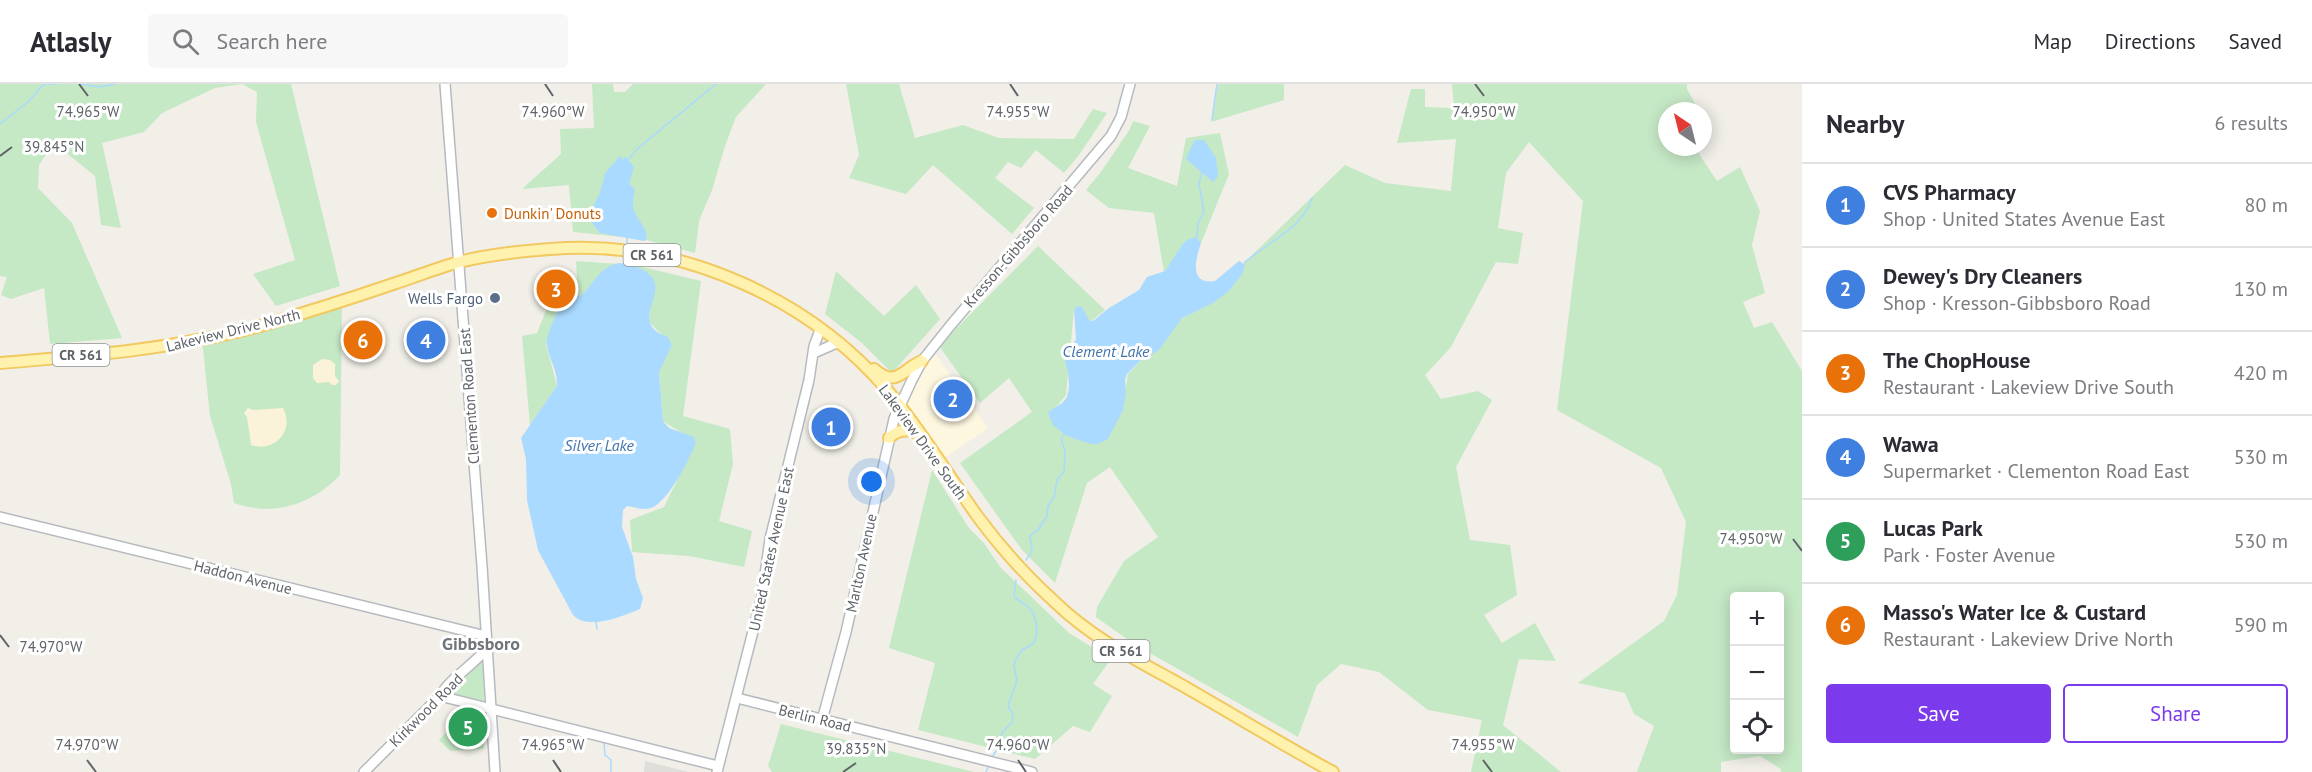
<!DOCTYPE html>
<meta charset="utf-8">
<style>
body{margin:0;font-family:"PT Sans",sans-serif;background:#f7f7f7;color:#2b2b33}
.controls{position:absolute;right:18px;bottom:18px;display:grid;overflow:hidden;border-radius:6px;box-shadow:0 3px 15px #0003}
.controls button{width:54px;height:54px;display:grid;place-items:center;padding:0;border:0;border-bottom:2px solid #e1e1e2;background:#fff;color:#2b2b33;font:30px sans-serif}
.compass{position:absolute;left:1658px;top:18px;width:54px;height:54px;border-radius:50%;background:#fff;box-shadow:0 3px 15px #0003;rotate:325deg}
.you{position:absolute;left:872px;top:398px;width:21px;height:21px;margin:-15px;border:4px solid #fff;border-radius:50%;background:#1a73e8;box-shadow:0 0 0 9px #1a73e833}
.badge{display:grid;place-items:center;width:39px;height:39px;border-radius:50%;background:#7c3aed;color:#fff;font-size:20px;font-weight:700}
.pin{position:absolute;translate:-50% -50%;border:3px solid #fff;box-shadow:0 2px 6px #0006}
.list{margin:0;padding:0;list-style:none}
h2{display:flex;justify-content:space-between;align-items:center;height:78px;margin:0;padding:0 24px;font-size:26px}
h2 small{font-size:20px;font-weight:400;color:#7c7c81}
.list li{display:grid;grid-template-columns:39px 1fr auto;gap:18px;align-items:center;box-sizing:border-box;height:84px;padding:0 24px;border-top:2px solid #e1e1e2}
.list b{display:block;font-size:22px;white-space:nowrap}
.list p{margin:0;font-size:20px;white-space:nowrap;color:#7c7c81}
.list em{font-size:20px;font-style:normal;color:#7c7c81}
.actions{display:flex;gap:12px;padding:18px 24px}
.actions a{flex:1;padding:14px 0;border:2px solid #7c3aed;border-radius:6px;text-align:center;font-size:21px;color:#7c3aed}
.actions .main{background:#7c3aed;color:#fff}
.icon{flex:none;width:33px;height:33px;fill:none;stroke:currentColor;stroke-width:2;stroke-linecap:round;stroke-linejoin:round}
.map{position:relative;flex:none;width:1802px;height:688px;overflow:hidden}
header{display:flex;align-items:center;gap:36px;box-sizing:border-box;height:84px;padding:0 30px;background:#fff;border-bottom:2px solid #e1e1e2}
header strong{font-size:28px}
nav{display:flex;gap:33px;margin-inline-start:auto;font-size:21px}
.search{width:420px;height:54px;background:#f7f7f7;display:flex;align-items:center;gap:15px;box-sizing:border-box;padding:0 21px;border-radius:6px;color:#7c7c81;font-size:22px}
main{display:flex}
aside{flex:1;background:#fff}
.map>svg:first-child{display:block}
.commercial{fill:#fef7e0}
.industrial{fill:#e0deda}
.green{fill:#c5e8c5;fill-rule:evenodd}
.sand{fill:#fbf3d9}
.water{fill:#aadaff}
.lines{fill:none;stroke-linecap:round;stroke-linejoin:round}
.stream{stroke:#aadaff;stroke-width:1.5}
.secondary-casing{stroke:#b6babf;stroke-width:12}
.primary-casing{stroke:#f2c960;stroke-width:14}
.secondary{stroke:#fff;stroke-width:9}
.primary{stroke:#fff2af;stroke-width:10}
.ticks{fill:none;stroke:#5f6368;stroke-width:2}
.food-dot{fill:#e8710a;stroke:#fff;stroke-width:2}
.service-dot{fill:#5c6f8a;stroke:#fff;stroke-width:2}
.labels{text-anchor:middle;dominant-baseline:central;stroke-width:6;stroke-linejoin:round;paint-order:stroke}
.shield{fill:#fff;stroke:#8f9295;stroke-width:1.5}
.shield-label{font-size:14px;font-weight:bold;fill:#5f6368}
.food-label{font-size:15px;fill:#c56008;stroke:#fff;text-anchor:start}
.street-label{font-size:15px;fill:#5f6368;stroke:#fff}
.service-label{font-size:15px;fill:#4e5e75;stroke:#fff;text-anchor:end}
.water-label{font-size:16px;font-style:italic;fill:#4174aa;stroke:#fff}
.quarter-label{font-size:18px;font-weight:bold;fill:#70757a;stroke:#fff}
.ticks-label{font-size:15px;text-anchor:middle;fill:#5f6368;stroke:#fff;stroke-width:6;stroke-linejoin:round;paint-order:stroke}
</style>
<header>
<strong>Atlasly</strong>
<div class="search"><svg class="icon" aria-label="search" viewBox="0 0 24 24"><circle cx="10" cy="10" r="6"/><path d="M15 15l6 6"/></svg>Search here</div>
<nav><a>Map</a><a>Directions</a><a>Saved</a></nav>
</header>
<main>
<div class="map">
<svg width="1802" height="688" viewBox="0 0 1802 688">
<rect width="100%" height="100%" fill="#f1efe8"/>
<!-- commercial -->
<polygon class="commercial" points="932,265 988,344 939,378 900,323"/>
<!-- industrial -->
<polygon class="industrial" points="645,677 689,688 644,688"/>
<!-- green -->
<g class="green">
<polygon points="0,0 291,0 340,202 276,222 253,190 295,176 256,38 257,8 242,0 215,4 162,29 144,48 102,59 121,144 101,141 95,92 54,59 39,81 38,104 72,139 122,254 50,260 44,204 11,215 1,211 7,193 0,192"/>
<polygon points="592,0 613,0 614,8 625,8 633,0 766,0 736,33 725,62 712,106 699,137 695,169 643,155 573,148 569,101 522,105 561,70 560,45 594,44"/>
<polygon points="846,0 899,0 915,54 963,41 999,54 1074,55 1093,25 1107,29 1079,71 1064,89 1036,66 1021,84 1008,78 995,94 1034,124 1012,150 933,81 906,110 849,94 859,71"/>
<polygon points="1218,0 1284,0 1284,16 1211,38"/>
<path d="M1452,0H1687V5L1699,27H1667V63H1698L1697,67L1717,97L1740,83L1760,127L1752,161L1765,209L1743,218L1754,244L1772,238L1802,287V688H1781V685L1760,672L1721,678V688H1637L1654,642L1634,630L1625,609L1578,599L1664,537L1677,511L1686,438L1661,384L1557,326L1583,117L1529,58L1506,89L1498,144L1523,149L1518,180L1496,178L1451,263L1425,291L1441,315L1478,307L1492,316L1456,383L1470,456L1510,461L1517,511L1484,531L1502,559L1535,539L1556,577L1519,575L1503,641L1561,688H1471L1482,636L1428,626L1379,588L1341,580L1317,601L1298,653L1134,560L1096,533L1097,523L1124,477L1158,453L1110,383L1087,399L1055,499L1022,466L960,379L1032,328L1009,294L980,319L939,262L1038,162L1105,226L1091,237L1074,225L1066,311L1049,332L1121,331L1128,290L1182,234L1229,207L1244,179L1345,81L1385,99L1451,107L1456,55L1397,59L1411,5H1425V23L1454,24ZM1734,512H1780V666H1734Z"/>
<polygon points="1133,37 1150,42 1128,84 1177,102 1186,54 1220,49 1229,90 1201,159 1187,157 1164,188 1154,129 1109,124 1086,106 1101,88 1130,45"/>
<polygon points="576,177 619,180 555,233 546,260 557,302 530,341 522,252 537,249 547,224 577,196"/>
<polygon points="622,180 638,182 701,197 683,332 730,345 733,380 719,437 752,447 744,483 689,472 632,468 630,436 664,423 696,358 663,337 659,287 672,261 649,238 653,195"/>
<polygon points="836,187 884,232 916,201 940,235 892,289 862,259 825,230"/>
<path d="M342,217L340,391C311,421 274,433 234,419L231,400L210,332L202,255Z"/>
<polygon points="932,386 969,444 983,458 1001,484 1069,549 1111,575 1093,600 1112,612 1090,648 1073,642 1035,675 918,646 935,579 889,564"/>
<polygon points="480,578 483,580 484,617 445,608"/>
<polygon points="470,624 482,629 484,665 450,667 439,656"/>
<polygon points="781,640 974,688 772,688 768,682"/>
</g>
<!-- sand -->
<g class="sand">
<polygon points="322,275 330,276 335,280 335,292 339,297 336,301 332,301 329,298 317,299 313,294 313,281"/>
<path d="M248,324L253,326L283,324C295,346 275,369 251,361L247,333L244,329Z"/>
</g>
<!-- water -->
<g class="water">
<polygon points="1197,56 1204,56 1216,74 1218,92 1213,98 1186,75 1194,57"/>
<path d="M620,72L623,76L625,72L634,83L629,100L635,105C634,112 632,119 634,126C637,136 647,143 647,155L644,157L600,149L592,139V124L600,109L605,89Z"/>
<path d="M1196,153L1201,159C1196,174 1188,201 1215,197L1239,177L1245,181L1242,190L1229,207L1213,219L1182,234L1159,266L1140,277L1127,290L1125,296L1126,309L1123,326L1108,355L1098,360H1091L1067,352L1053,341L1048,328C1053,324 1059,322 1063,318C1073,309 1068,286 1065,276L1076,255L1074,225L1079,222L1082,223L1089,236L1093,237L1109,224L1139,206L1147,193L1165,187L1182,161L1187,156Z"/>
<path d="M620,179C697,193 616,236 668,253L672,261L659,288L663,337L669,344L694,353L696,359C689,376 668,418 651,424C643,427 635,423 627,422L623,426L622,443L633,473L636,495L643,514L640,525C623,532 588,547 573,531L538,466L527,416L526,375L521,354L557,302C558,287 549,275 547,261C545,253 558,224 564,219C570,213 579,214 585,208C596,196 602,181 620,179Z"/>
</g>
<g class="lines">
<!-- stream -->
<g class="stream">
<polyline points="79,0 100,3 115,0"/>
<polyline points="1212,35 1217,0"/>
<polyline points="0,40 28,18 41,3 45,0 57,0"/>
<polyline points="629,75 637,65 716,0"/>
<polyline points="1197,153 1198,139 1204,128 1199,100 1202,88"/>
<polyline points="627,163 627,153"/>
<path d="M1244,179C1266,159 1304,144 1312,114"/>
<polyline points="626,181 626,171"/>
<polyline points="1026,476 1032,467 1030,452 1038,446 1047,432 1048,422 1054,414 1057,396 1064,388 1065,367 1061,355 1064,349"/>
<polyline points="596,538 597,545"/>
<polyline points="604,659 605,671 611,676 611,688"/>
<path d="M992,673L1001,660L1002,649L1012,638L1013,630L1008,622L1017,596L1014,583L1015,577L1021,567L1034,559C1039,547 1037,529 1026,521C1021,518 1018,517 1014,512L1016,496"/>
<polyline points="986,688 989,681"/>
</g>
<defs>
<g id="secondary">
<polyline points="445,0 482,482 495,688"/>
<polyline points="814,269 839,258"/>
<polyline points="0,433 486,552"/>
<polyline points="440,612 718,682"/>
<polyline points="737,614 1032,688"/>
<polyline points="822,636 846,548 894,335 911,298 922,277 950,242 1111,52 1121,33 1130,0"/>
<path d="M364,688L440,612C450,594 473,582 487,564"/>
<polyline points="717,688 762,512 770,455 809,296 814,262 820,246"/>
</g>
<g id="primary">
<path d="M0,279C87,272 175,265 260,242C305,229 349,215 393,200C415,193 437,184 459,178C494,169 531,166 566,164C686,159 811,216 888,307C921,346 948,391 978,433C1001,464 1027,493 1056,519C1095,557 1145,580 1192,607C1239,634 1285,662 1333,688"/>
<path d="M874,285C897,305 902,285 922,277"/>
<path d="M889,354C898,345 911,344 921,352"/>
</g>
</defs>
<!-- secondary casing -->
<use href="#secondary" class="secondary-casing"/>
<!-- primary casing -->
<use href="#primary" class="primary-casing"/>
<!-- secondary -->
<use href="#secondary" class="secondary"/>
<!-- primary -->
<use href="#primary" class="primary"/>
</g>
<!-- ticks -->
<path class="ticks" d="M79,0L88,12M545,0L553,12M1010,0L1018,12M1475,0L1484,12M0,72L12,63M1793,455L1802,467M0,551L9,563M87,676L96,688M553,676L561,688M1018,676L1026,688M1483,676L1492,688M843,688L856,679"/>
<!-- markers -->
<circle class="food-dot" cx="492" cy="129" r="6"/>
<circle class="service-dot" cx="495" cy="214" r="6"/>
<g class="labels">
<!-- shield labels -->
<g class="shield">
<rect x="623.5" y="160" width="57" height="22" rx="4.5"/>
<rect x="52.5" y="260" width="57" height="22" rx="4.5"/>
<rect x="1092.5" y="556" width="57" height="22" rx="4.5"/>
</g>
<g class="shield-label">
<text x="652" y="171">CR 561</text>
<text x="81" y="271">CR 561</text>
<text x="1121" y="567">CR 561</text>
</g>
<!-- food labels -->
<g class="food-label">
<text x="504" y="129">Dunkin' Donuts</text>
</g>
<!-- street labels -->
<g class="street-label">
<text transform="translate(1018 162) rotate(-49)">Kresson-Gibbsboro Road</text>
<text transform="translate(233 246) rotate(-14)">Lakeview Drive North</text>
<text transform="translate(469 312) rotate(-94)">Clementon Road East</text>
<text transform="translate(923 358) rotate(54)">Lakeview Drive South</text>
<text transform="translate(771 465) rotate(-78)">United States Avenue East</text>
<text transform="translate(861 479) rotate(-78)">Marlton Avenue</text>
<text transform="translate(243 493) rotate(14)">Haddon Avenue</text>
<text transform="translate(426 626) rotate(-45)">Kirkwood Road</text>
<text transform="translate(815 634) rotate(14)">Berlin Road</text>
</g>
<!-- service labels -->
<g class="service-label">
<text x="483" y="214">Wells Fargo</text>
</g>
<!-- water labels -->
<g class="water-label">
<text x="1106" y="267">Clement Lake</text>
<text x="599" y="361">Silver Lake</text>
</g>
<!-- quarter labels -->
<g class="quarter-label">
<text x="481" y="559">Gibbsboro</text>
</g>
</g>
<g class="ticks-label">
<text x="1018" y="33">74.955°W</text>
<text x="88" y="33">74.965°W</text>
<text x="553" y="33">74.960°W</text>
<text x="1484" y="33">74.950°W</text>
<text x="54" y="68">39.845°N</text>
<text x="1751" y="460">74.950°W</text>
<text x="51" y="568">74.970°W</text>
<text x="87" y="666">74.970°W</text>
<text x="553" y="666">74.965°W</text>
<text x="1018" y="666">74.960°W</text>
<text x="1483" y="666">74.955°W</text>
<text x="856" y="670">39.835°N</text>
</g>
</svg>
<div class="controls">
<button>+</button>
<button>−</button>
<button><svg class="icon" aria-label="locate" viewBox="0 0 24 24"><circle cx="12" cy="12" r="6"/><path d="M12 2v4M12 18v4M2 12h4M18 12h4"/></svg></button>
</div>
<svg class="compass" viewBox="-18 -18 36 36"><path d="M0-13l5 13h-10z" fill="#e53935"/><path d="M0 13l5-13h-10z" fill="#7c7c81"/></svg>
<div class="you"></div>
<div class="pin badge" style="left:831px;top:343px;background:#3f7fe0">1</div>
<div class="pin badge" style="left:953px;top:315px;background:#3f7fe0">2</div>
<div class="pin badge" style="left:556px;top:205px;background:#e8710a">3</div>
<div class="pin badge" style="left:426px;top:256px;background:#3f7fe0">4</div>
<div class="pin badge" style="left:468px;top:643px;background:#2e9e5b">5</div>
<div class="pin badge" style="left:363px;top:256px;background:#e8710a">6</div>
</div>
<aside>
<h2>Nearby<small>6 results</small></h2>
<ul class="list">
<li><span class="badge" style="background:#3f7fe0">1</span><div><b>CVS Pharmacy</b><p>Shop · United States Avenue East</p></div><em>80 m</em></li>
<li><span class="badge" style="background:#3f7fe0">2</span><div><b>Dewey's Dry Cleaners</b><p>Shop · Kresson-Gibbsboro Road</p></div><em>130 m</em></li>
<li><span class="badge" style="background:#e8710a">3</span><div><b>The ChopHouse</b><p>Restaurant · Lakeview Drive South</p></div><em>420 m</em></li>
<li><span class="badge" style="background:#3f7fe0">4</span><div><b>Wawa</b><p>Supermarket · Clementon Road East</p></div><em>530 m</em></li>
<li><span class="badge" style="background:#2e9e5b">5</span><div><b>Lucas Park</b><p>Park · Foster Avenue</p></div><em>530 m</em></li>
<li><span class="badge" style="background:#e8710a">6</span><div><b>Masso's Water Ice &amp; Custard</b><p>Restaurant · Lakeview Drive North</p></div><em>590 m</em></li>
</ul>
<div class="actions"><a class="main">Save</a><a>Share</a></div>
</aside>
</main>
